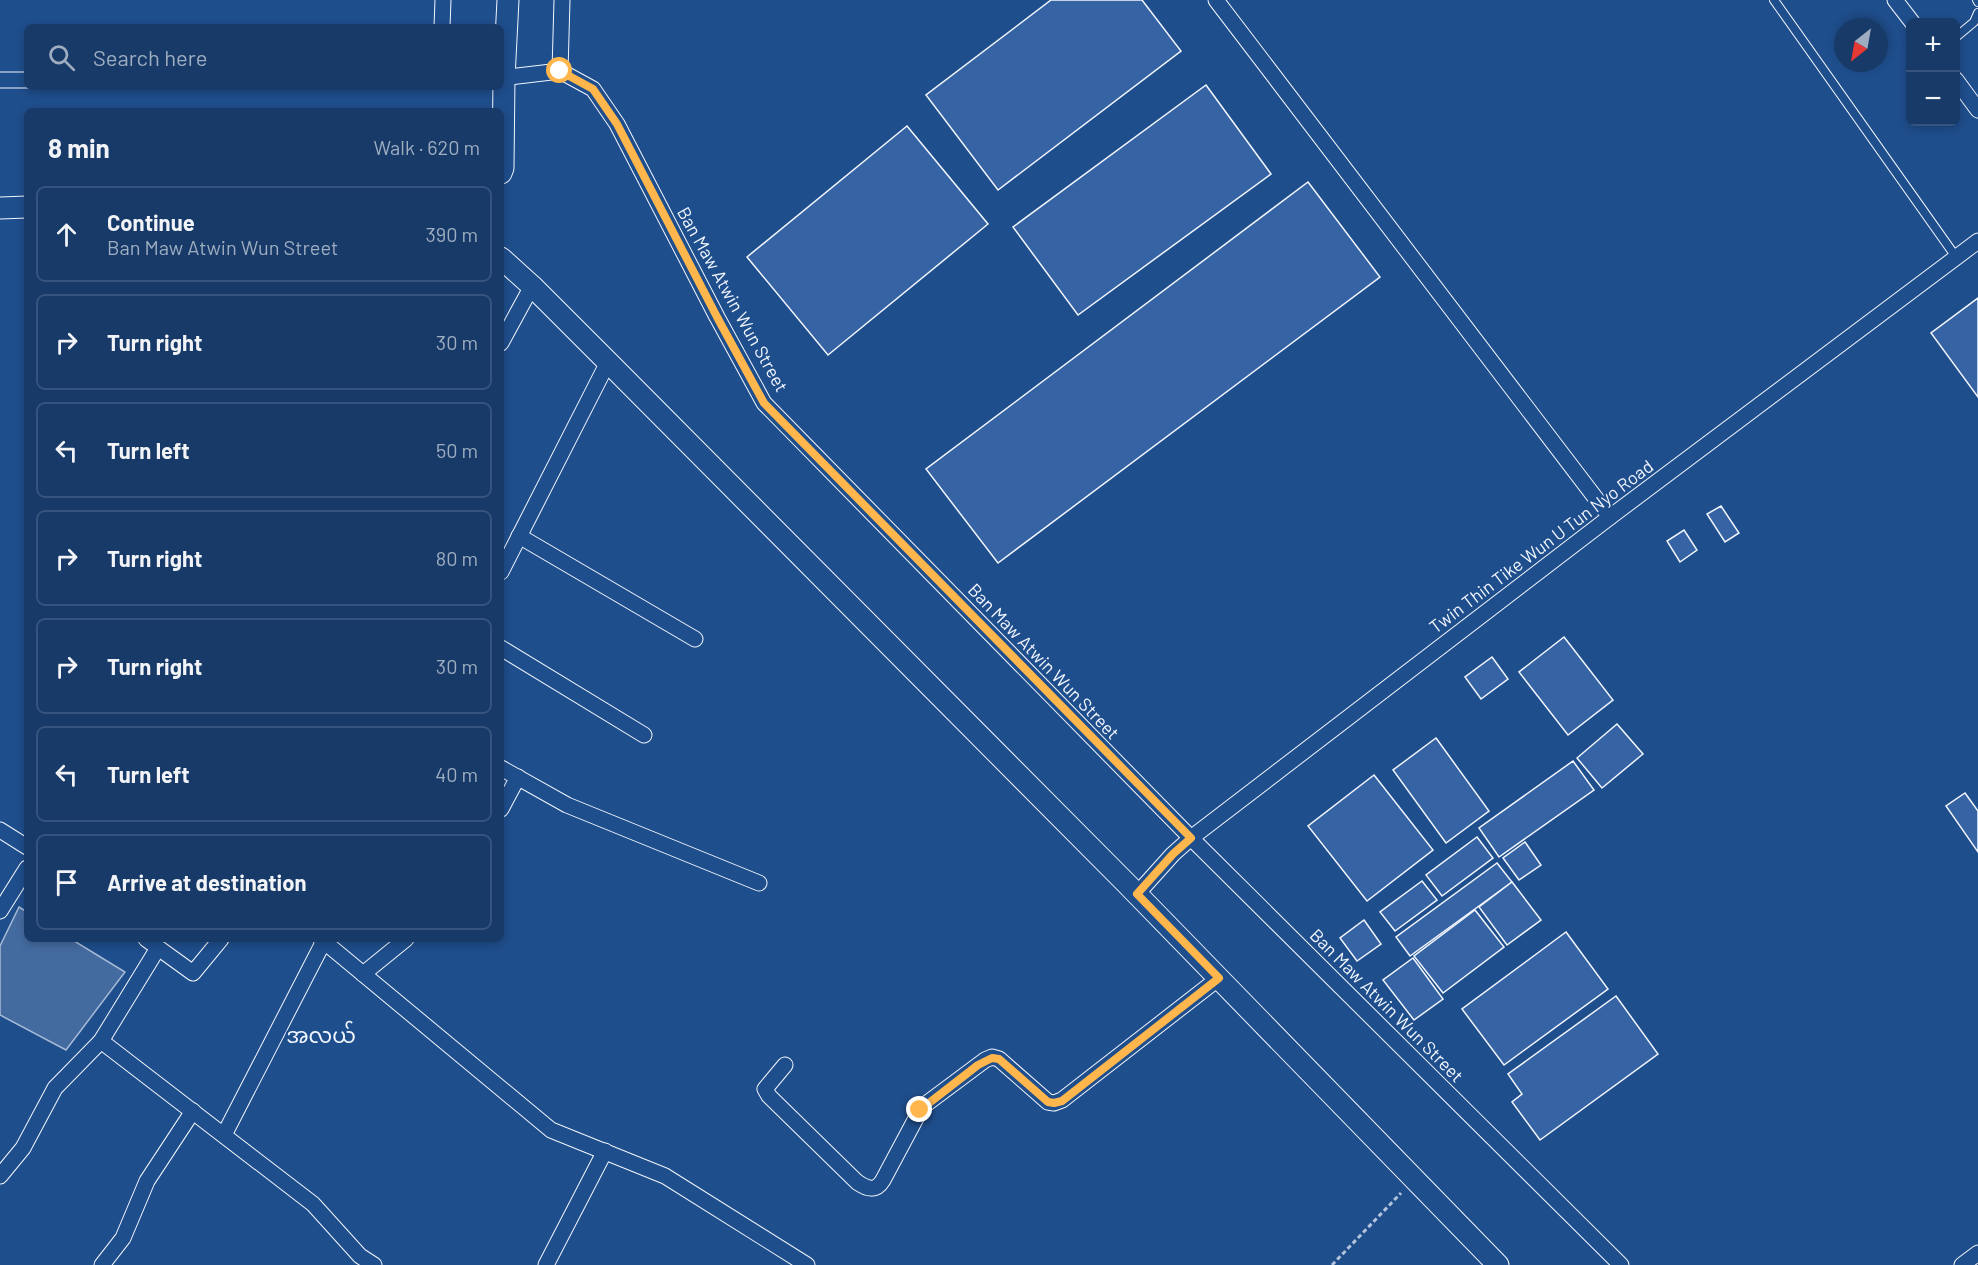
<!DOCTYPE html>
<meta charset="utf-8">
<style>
body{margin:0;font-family:Barlow,"Noto Sans Myanmar",sans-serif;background:#20416f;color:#f1f3f6}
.controls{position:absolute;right:18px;top:18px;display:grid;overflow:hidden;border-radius:9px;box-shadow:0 3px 9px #0003}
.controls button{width:54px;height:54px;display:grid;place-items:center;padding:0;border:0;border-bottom:2px solid #36547d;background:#173a69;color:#f1f3f6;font:30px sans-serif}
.compass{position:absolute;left:1834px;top:18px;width:54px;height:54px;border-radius:50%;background:#173a69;box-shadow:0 3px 9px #0003;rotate:211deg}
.stop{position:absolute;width:18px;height:18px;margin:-14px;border:4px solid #ffb74d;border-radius:50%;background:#fff}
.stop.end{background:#ffb74d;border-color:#fff;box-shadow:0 2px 6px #0008}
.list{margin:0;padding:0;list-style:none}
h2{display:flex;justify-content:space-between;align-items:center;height:78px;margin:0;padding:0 24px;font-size:26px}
h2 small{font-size:20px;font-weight:400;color:#9eadc0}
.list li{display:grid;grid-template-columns:39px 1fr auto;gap:18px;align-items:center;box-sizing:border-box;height:96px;margin:0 12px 12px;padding:0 12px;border:2px solid #36547d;border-radius:9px}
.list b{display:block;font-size:22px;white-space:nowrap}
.list p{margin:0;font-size:20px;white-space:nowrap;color:#9eadc0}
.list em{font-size:20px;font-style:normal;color:#9eadc0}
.icon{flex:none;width:33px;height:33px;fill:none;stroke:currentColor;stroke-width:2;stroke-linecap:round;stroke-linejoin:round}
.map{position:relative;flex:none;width:1978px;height:1265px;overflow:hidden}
.search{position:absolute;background:#173a69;box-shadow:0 3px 9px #0003;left:24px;top:24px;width:480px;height:66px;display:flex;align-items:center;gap:15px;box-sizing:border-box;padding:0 21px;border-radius:9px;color:#9eadc0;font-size:22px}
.panel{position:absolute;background:#173a69;box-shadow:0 3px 9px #0003;left:24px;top:108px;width:480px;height:834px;border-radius:9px}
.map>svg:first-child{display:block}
.water{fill:#446ba0;stroke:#a8bbd7;stroke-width:1.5}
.building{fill:#3563a3;stroke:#f2f6ff;stroke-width:1.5}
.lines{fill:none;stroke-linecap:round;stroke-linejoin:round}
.lane-casing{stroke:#f2f6ff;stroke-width:10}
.street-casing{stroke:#f2f6ff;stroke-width:17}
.secondary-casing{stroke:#f2f6ff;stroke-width:23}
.path{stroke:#b3c4dc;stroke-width:3;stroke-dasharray:4.5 3;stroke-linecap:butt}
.lane{stroke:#1f4e8c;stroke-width:8}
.street{stroke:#1f4e8c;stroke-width:15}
.secondary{stroke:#1f4e8c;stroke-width:21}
.route{stroke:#ffb74d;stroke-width:8}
.labels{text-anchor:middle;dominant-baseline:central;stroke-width:4.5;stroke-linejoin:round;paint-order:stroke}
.street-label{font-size:18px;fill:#f2f6ff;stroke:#1f4e8c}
.quarter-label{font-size:21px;fill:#f2f6ff;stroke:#1f4e8c}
</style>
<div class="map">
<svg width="1978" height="1265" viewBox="0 0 1978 1265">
<rect width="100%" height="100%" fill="#1f4e8c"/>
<!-- water -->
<polygon class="water" points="19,907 27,912 27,939 71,939 125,972 66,1050 0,1015 0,946"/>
<!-- building -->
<g class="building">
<polygon points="1051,0 1142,0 1181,51 998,190 926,95"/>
<polygon points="1206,85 1271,174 1078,315 1013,227"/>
<polygon points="907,126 988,224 828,355 747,257"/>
<polygon points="1308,182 1380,277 998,563 926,469"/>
<polygon points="1978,298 1978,397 1931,333"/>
<polygon points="1721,506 1739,533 1725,542 1707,514"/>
<polygon points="1684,530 1697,550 1680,562 1667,541"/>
<polygon points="1564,637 1613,700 1568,735 1519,672"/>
<polygon points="1492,657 1508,679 1481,699 1465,677"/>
<polygon points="1617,724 1643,754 1602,788 1577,758"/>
<polygon points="1436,738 1489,811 1446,843 1393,770"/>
<polygon points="1573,761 1594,790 1499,857 1479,828"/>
<polygon points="1374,775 1433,850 1367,901 1308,826"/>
<polygon points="1965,793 1978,811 1978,852 1946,806"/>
<polygon points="1477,837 1493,858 1442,896 1426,875"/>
<polygon points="1525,842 1541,865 1519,880 1503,858"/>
<polygon points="1497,863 1512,882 1410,956 1396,937"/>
<polygon points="1422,881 1437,900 1395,931 1380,912"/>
<polygon points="1512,882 1541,920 1507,945 1479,907"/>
<polygon points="1475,910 1504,947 1443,993 1414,956"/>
<polygon points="1364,920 1381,944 1357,961 1340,938"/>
<polygon points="1566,932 1608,989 1504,1065 1462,1009"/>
<polygon points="1413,958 1443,999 1414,1020 1383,980"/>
<polygon points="1616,996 1658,1054 1540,1140 1512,1102 1522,1094 1508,1074"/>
</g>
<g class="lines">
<defs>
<g id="lane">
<polyline points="1774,0 1956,257"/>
<polyline points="1977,0 1978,2"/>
<polyline points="1956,37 1974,22 1978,13"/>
</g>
<g id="street">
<polyline points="1216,0 1610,517"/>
<polyline points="1895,0 1912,22"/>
<polyline points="442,27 443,0"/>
<polyline points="560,71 562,0"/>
<polyline points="501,78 560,71 593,89 617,124 717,317 764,403 1191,838 1621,1265"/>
<polyline points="0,80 27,80"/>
<polyline points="1956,80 1978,110"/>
<polyline points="501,343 532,286"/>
<polyline points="519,536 695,639"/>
<polyline points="501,572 608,362"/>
<polyline points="501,648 644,735"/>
<polyline points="501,768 567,805 759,883"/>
<polyline points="501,809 518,777"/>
<polyline points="0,830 27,847"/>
<polyline points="1137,894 1173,854 1191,838 1610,517 1978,241"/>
<polyline points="0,911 27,868"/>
<polyline points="146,939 193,973 221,939"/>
<polyline points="321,939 551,1130 665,1176 807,1265"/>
<polyline points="363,974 406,939"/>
<polyline points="101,1041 313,1204 360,1256 374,1265"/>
<path d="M785,1065L765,1089L769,1096L857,1182C867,1189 876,1192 883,1180L922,1107L985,1060L992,1057L999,1059L1048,1102L1054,1103L1062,1100L1219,978"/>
<polyline points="224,1135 325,939"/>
<polyline points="0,1176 23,1148 55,1088 101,1041 158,948"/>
<polyline points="102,1265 123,1238 147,1181 193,1111"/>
<polyline points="546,1265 605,1151"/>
<polyline points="1962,1265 1978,1253"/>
</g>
<g id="secondary">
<polyline points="501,173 503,168 504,78 508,0"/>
<polyline points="0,208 27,207"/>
<polyline points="501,258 532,286 608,362 1128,885 1498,1265"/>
</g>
</defs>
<!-- lane casing -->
<use href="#lane" class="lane-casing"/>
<!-- street casing -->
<use href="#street" class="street-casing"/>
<!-- secondary casing -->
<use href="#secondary" class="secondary-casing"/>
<!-- path -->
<polyline class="path" points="1332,1265 1401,1193"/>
<!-- lane -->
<use href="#lane" class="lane"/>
<!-- street -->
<use href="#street" class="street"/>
<!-- secondary -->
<use href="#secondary" class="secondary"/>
</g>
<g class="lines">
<!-- route -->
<polyline class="route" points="560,71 593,89 617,124 717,317 764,403 1191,838 1173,854 1137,894 1219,978 1062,1101 1054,1103 1048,1102 999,1059 992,1058 978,1065 920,1110"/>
</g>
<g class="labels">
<!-- street labels -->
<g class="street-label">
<text transform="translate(733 299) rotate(61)">Ban Maw Atwin Wun Street</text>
<text transform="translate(1541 546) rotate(-37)">Twin Thin Tike Wun U Tun Nyo Road</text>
<text transform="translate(1044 661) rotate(46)">Ban Maw Atwin Wun Street</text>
<text transform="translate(1387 1005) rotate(45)">Ban Maw Atwin Wun Street</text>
</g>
<!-- quarter labels -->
<g class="quarter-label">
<text x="321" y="1034">အလယ်</text>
</g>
</g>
</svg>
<div class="controls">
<button>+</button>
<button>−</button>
</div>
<svg class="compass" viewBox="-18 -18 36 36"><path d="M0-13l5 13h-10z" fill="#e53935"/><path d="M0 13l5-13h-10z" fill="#9eadc0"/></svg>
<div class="stop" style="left:560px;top:71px"></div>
<div class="stop end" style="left:920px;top:1110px"></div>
<div class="search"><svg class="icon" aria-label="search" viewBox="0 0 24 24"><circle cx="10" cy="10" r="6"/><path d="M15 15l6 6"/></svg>Search here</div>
<section class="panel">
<h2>8 min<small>Walk · 620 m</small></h2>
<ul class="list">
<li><svg class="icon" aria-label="ahead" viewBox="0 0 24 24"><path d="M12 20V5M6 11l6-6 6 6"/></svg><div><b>Continue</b><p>Ban Maw Atwin Wun Street</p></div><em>390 m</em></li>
<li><svg class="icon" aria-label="right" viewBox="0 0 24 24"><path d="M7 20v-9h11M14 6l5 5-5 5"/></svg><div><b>Turn right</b></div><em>30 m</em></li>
<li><svg class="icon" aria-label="left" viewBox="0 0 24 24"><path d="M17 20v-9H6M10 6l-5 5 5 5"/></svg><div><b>Turn left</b></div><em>50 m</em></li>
<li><svg class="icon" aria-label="right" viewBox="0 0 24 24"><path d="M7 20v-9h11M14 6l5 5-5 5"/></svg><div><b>Turn right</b></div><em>80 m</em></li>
<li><svg class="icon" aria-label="right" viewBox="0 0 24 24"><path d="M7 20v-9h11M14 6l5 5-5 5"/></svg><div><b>Turn right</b></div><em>30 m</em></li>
<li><svg class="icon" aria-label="left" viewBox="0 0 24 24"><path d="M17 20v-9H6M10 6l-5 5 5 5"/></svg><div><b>Turn left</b></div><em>40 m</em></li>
<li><svg class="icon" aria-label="arrive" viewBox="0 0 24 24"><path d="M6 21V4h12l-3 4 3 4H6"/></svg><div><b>Arrive at destination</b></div></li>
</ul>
</section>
</div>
